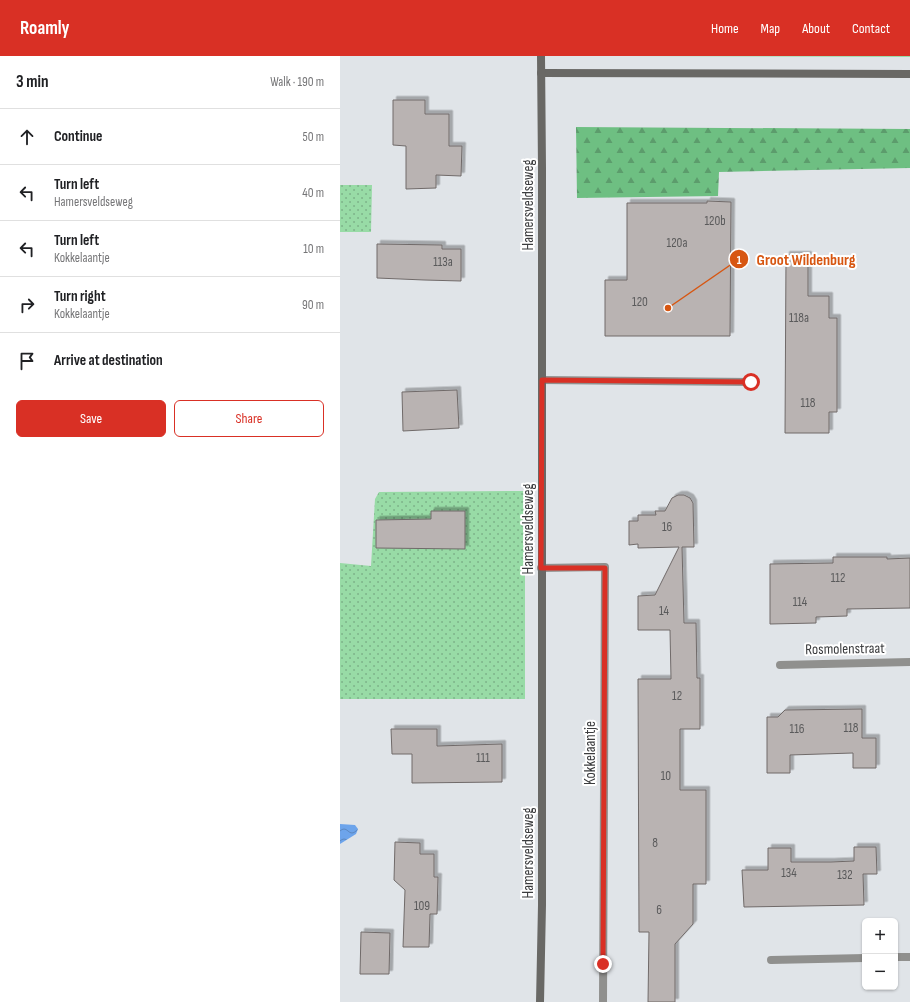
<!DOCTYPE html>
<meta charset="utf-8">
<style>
body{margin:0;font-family:"Sofia Sans Condensed",sans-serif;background:#f2f2f2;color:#202124}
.controls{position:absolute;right:12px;bottom:12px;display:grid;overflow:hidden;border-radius:6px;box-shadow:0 1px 3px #0004}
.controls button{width:36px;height:36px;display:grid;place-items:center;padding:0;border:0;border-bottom:1px solid #e0e0e0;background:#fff;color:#202124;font:20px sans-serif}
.stop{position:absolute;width:12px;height:12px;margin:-9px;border:3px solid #d93025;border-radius:50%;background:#fff}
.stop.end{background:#d93025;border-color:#fff;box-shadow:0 1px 4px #0008}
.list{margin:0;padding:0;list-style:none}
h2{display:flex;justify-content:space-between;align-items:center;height:52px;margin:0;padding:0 16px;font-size:17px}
h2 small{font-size:13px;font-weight:400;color:#757577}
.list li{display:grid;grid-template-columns:26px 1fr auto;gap:12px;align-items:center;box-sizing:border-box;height:56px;padding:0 16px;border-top:1px solid #e0e0e0}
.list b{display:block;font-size:15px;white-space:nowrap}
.list p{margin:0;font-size:13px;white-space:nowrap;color:#757577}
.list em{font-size:13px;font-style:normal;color:#757577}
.actions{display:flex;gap:8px;padding:12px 16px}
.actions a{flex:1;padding:9px 0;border:1px solid #d93025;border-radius:6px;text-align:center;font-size:14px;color:#d93025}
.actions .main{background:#d93025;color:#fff}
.icon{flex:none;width:22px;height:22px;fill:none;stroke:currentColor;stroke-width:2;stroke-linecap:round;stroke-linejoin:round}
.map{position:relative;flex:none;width:570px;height:946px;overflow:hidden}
header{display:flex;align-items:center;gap:24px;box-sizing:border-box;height:56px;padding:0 20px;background:#d93025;color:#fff}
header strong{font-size:19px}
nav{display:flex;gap:22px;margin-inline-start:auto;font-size:14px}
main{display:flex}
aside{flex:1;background:#fff}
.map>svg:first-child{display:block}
.grass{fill:url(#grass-dots)}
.forest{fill:url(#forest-firs)}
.water{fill:url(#water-waves)}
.building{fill:#b9b3b2;stroke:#706a69;filter:url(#shadow)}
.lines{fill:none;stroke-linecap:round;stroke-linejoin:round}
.lane{stroke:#90908e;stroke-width:8}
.street{stroke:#90908e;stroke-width:8}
.secondary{stroke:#696865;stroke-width:8}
.route{stroke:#d93025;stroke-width:5}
.labels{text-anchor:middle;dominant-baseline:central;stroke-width:4;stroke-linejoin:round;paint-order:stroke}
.number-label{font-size:13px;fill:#5a5a5b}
.street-label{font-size:15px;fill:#3b3c3e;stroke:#fff}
.leader{fill:none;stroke:#d75611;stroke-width:1.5}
.callout-dot{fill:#d75611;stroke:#fff;stroke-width:1.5}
.mark-label{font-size:12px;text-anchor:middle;font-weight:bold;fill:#fff}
.callout-label{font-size:16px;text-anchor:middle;font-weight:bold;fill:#d75611;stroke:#fff;stroke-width:4;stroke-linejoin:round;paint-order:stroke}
</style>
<header>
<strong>Roamly</strong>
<nav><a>Home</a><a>Map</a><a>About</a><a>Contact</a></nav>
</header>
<main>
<aside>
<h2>3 min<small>Walk · 190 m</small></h2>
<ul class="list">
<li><svg class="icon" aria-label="ahead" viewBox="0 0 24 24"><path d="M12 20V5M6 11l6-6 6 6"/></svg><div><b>Continue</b></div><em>50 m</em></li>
<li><svg class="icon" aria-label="left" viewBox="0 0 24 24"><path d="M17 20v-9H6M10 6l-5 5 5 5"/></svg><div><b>Turn left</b><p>Hamersveldseweg</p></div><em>40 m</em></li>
<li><svg class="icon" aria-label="left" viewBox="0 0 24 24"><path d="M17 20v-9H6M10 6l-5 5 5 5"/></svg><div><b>Turn left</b><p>Kokkelaantje</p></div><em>10 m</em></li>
<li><svg class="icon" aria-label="right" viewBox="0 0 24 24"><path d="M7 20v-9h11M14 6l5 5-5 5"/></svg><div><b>Turn right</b><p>Kokkelaantje</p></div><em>90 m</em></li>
<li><svg class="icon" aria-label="arrive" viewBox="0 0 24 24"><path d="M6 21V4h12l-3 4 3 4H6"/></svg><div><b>Arrive at destination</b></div></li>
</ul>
<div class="actions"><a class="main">Save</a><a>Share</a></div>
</aside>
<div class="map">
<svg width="570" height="946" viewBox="0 0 570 946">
<defs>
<pattern id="grass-dots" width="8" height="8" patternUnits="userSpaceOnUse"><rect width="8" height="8" fill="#98dba6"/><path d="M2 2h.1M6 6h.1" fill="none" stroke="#7db389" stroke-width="1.8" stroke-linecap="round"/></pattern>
<pattern id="forest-firs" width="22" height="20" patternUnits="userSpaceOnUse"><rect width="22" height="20" fill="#6ebf82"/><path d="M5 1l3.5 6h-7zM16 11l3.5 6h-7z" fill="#5c9c6c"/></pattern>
<pattern id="water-waves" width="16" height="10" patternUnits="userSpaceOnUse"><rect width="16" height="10" fill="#6da4eb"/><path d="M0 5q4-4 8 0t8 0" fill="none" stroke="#5b87c0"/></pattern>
<filter id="shadow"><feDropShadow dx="3.5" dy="-3.5" stdDeviation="0" flood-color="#0004"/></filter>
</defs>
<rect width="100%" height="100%" fill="#e0e4e8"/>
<!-- grass -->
<g class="grass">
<polygon points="283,0 570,0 570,1"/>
<polygon points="0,129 32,129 31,176 0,176"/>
<polygon points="185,435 185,643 0,643 0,507 31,510 35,443 39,436"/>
</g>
<!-- forest -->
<polygon class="forest" points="236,71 570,73 570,112 379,116 378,140 237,142"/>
<!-- water -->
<polygon class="water" points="0,768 15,769 18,773 16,778 0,788"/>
<!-- building -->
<g class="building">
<polygon points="53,44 85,44 85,58 109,58 109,90 122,90 121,120 96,119 96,132 66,133 66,90 53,89"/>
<polygon points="367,145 391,146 390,280 265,280 265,224 287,224 287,147 367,147"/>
<polygon points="37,188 102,189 102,193 121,193 121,225 84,224 37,222"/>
<polygon points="446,199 468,199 468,240 489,240 489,262 497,262 497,356 489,356 489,377 445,377"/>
<polygon points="117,334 119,372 63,375 62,336"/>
<polygon points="338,439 344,439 350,442 353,447 354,491 342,491 344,567 356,567 357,622 360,622 360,673 340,673 340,734 366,734 366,828 353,828 353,868 335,888 335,946 308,946 309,876 299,876 298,623 331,623 330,574 298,574 298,540 315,539 339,491 298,492 298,488 289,489 289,465 298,465 298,459 316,459 315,455 325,455 332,442"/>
<polygon points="91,455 125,455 125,493 36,492 36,464 91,463"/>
<polygon points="493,501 547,501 547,503 570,502 570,552 507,553 507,560 476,561 476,567 430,568 430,508 493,507"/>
<polygon points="522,653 522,682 536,682 536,712 513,712 513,697 450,699 450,717 427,717 427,661 438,661 445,654"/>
<polygon points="51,673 97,673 97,690 162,688 162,726 72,727 72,698 52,698"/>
<polygon points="55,786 80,787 80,798 94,798 94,821 98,821 97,858 90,858 89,891 63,891 65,834 54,824"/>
<polygon points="514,791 536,791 537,818 523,818 524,849 404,851 402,814 428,814 428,792 451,792 451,806 491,806 514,805"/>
<polygon points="21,876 50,877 49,918 20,918"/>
</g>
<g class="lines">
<!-- lane -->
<polyline class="lane" points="202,324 411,326"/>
<!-- street -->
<g class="street">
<polyline points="201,512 265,511 263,946"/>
<polyline points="440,609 570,606"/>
<polyline points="555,901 570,901"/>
<polyline points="431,904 525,902"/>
</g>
<!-- secondary -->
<g class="secondary">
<polyline points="201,17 570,18"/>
<polyline points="200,946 202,849 202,113 201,0"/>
</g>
</g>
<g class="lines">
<!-- route -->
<polyline class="route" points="263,908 265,512 201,512 202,324 411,326"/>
</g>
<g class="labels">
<!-- number labels -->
<g class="number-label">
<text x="375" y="165">120b</text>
<text x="337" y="187">120a</text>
<text x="103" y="206">113a</text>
<text x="300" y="246">120</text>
<text x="459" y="262">118a</text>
<text x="468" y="347">118</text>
<text x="327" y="471">16</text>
<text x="498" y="522">112</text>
<text x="460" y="546">114</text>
<text x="324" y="555">14</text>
<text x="337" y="640">12</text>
<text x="511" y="672">118</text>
<text x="457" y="673">116</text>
<text x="143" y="702">111</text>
<text x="326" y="720">10</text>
<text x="315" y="787">8</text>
<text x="449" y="817">134</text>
<text x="505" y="819">132</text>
<text x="82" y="850">109</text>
<text x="319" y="854">6</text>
</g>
<!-- street labels -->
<g class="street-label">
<text transform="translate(188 149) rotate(-90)">Hamersveldseweg</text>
<text transform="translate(188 473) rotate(-90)">Hamersveldseweg</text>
<text transform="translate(505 593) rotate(-1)">Rosmolenstraat</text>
<text transform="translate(250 697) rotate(-90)">Kokkelaantje</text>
<text transform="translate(188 797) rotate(-90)">Hamersveldseweg</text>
</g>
</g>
<!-- callouts -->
<path class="leader" d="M328 252L399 203"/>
<g class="callout-dot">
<circle cx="328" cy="252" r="4"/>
<circle cx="399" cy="203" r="10"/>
</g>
<g class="mark-label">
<text x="399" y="208">1</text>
</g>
<g class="callout-label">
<text x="466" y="209">Groot Wildenburg</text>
</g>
</svg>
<div class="controls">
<button>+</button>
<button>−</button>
</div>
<div class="stop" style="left:411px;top:326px"></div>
<div class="stop end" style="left:263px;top:908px"></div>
</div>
</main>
